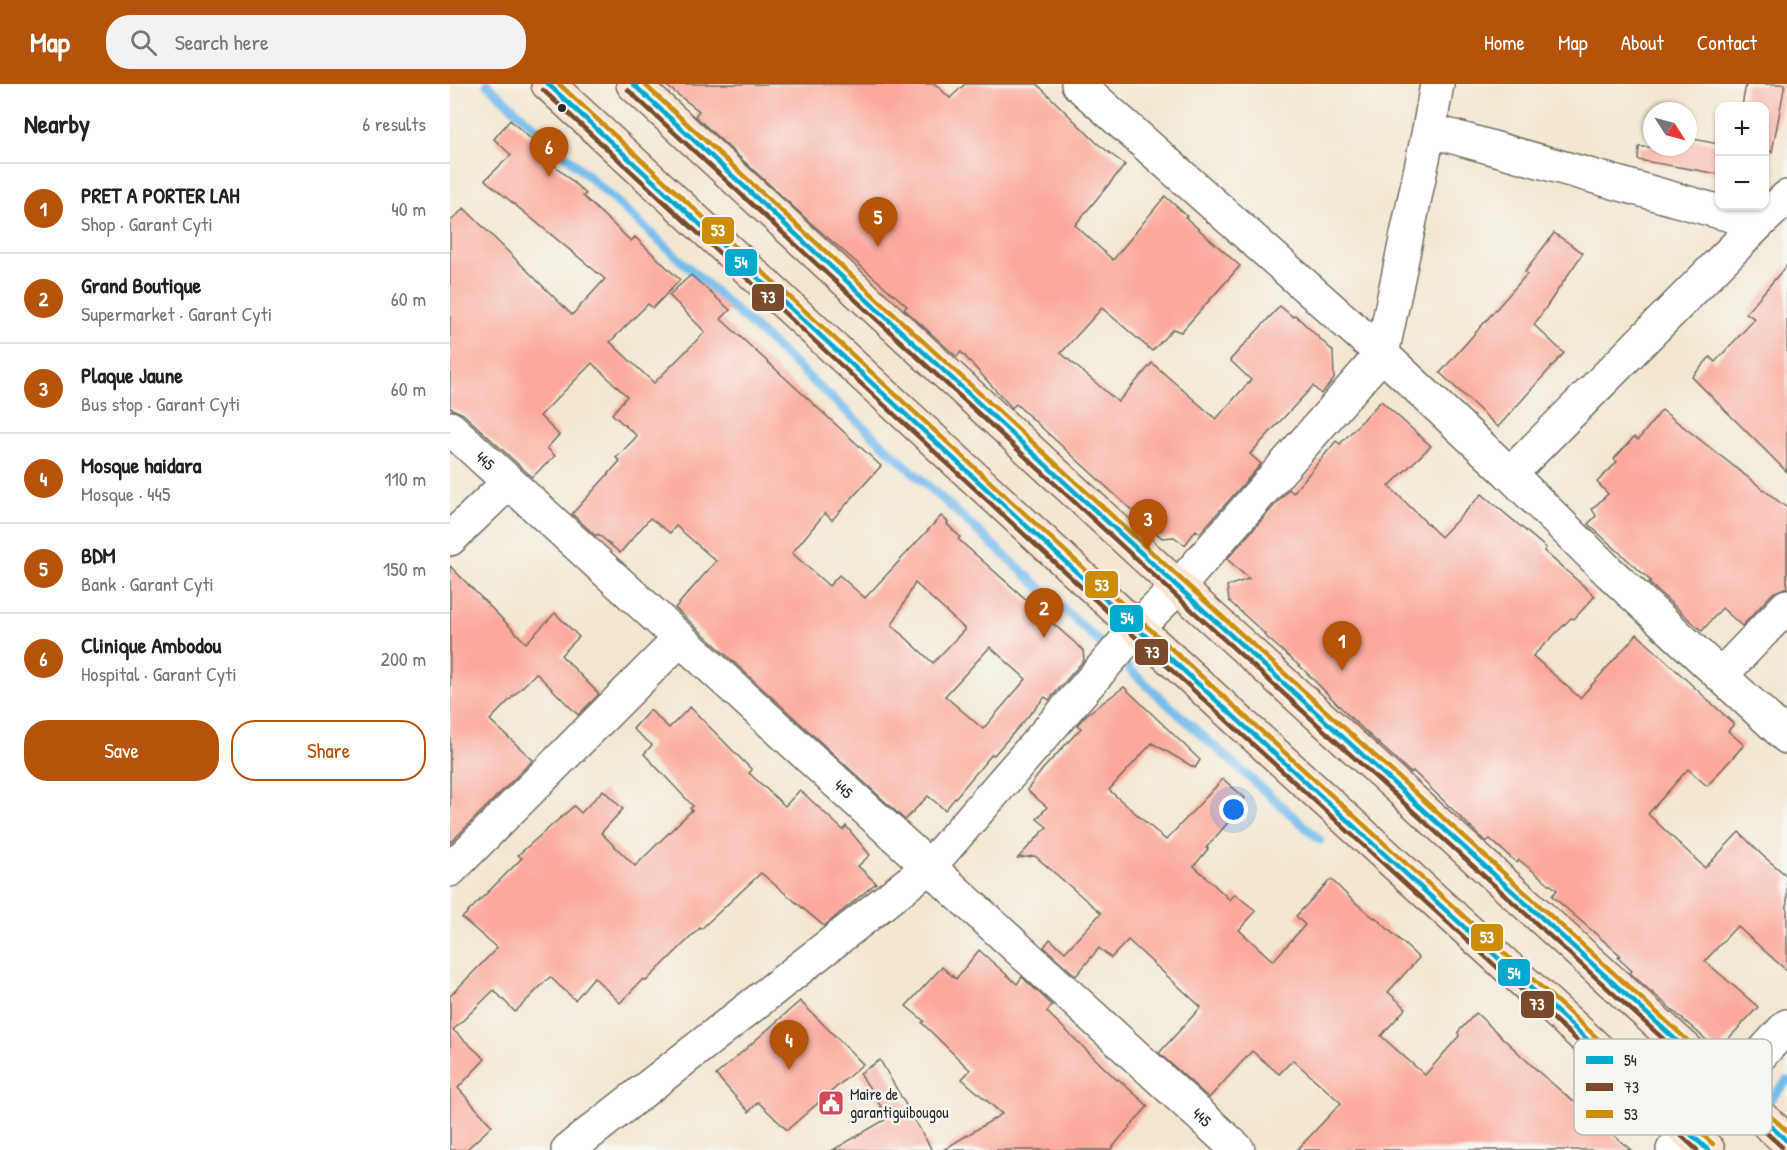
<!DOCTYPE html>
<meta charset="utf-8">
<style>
body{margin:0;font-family:"Patrick Hand",sans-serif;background:#f2f2f2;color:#222}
.controls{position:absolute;right:18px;top:18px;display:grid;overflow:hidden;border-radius:12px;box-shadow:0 2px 4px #0004}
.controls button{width:54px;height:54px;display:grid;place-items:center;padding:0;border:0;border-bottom:2px solid #e0e0e0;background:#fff;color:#222;font:30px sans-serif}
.compass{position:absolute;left:1193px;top:18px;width:54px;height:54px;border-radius:50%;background:#fff;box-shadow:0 2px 4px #0004;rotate:126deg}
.you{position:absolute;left:784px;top:726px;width:21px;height:21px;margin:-15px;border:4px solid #fff;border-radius:50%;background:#1a73e8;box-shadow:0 0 0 9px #1a73e833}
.badge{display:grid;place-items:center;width:39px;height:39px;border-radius:50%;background:#b45309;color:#fff;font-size:20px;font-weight:700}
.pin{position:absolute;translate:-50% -50px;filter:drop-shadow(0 2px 3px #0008)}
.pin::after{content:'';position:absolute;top:32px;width:21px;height:18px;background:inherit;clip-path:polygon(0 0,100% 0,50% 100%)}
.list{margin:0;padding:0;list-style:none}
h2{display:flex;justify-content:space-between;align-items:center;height:78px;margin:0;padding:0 24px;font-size:26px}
h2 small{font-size:20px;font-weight:400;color:#767676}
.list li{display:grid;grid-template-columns:39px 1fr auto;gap:18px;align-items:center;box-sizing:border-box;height:90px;padding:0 24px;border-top:2px solid #e0e0e0}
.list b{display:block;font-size:22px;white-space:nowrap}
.list p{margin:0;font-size:20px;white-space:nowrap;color:#767676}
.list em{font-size:20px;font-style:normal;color:#767676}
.actions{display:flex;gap:12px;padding:18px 24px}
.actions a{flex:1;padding:14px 0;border:2px solid #b45309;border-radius:24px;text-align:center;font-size:21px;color:#b45309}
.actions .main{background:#b45309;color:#fff}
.icon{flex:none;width:33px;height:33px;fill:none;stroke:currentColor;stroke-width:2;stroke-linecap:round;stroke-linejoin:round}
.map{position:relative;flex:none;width:1337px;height:1066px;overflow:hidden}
header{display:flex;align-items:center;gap:36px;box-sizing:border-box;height:84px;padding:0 30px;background:#b45309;color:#fff}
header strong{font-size:28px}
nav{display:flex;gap:33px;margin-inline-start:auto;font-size:21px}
.search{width:420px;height:54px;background:#f2f2f2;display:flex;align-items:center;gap:15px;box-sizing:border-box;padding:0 21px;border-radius:24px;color:#767676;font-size:22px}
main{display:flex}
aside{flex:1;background:#fff}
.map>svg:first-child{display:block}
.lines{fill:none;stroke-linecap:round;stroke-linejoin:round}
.stream{stroke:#75bcec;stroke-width:9}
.building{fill:#fca99c;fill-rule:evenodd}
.minor-casing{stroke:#716d65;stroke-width:36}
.tertiary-casing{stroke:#716d65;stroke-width:36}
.secondary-casing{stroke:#716d65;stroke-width:36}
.minor{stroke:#fff;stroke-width:33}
.tertiary{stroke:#fff;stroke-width:33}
.secondary{stroke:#fde4d1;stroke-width:33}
.bus-1-casing{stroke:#f6f6f2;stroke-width:9}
.bus-2-casing{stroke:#f6f6f2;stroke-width:9}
.bus-3-casing{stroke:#f6f6f2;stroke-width:9}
.bus-1{stroke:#00a9ce;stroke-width:4.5}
.bus-2{stroke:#7a4b2a;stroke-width:4.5}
.bus-3{stroke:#ce8d09;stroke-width:4.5}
.bus-dot{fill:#2b2b2b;stroke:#f6f6f2;stroke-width:2}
.labels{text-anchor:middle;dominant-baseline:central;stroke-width:5;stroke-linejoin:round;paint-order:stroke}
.street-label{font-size:16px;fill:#2b2b2b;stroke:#f6f6f2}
.poi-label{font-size:16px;fill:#2b2b2b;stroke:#f6f6f2;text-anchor:start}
.key{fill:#f6f6f2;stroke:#b9b9b6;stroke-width:1.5}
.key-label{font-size:16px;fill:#2b2b2b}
.line-badge{stroke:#f6f6f2;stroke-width:2}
.badge-label{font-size:16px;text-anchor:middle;font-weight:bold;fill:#fff}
</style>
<header>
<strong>Map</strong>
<div class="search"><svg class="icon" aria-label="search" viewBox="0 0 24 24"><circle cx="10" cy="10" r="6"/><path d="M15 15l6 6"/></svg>Search here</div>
<nav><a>Home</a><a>Map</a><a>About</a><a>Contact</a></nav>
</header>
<main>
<aside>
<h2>Nearby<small>6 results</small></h2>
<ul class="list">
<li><span class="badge">1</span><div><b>PRET A PORTER LAH</b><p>Shop · Garant Cyti</p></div><em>40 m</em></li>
<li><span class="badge">2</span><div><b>Grand Boutique</b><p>Supermarket · Garant Cyti</p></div><em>60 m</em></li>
<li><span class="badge">3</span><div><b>Plaque Jaune</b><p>Bus stop · Garant Cyti</p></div><em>60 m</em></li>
<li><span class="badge">4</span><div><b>Mosque haidara</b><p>Mosque · 445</p></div><em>110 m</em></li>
<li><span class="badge">5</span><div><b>BDM</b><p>Bank · Garant Cyti</p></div><em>150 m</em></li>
<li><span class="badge">6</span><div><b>Clinique Ambodou</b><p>Hospital · Garant Cyti</p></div><em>200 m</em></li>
</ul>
<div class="actions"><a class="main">Save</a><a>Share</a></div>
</aside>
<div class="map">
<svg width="1337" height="1066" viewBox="0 0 1337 1066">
<rect width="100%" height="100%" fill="#f6f6f2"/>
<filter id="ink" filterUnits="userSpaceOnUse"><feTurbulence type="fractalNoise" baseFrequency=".0167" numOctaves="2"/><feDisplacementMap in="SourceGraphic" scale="12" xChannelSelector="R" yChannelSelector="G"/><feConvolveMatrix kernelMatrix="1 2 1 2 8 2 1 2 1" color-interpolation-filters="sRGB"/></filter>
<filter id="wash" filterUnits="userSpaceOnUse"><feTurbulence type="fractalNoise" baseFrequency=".008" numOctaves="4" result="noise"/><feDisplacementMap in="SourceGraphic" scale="24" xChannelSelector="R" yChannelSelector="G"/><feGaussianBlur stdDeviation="1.35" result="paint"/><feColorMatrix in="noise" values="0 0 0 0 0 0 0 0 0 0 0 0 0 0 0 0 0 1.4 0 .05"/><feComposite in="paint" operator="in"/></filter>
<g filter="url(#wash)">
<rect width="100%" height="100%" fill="#f3e7d2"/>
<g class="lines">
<!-- stream -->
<g class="stream">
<polyline points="37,0 756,655 870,756"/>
<polyline points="1320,1025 1315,1021 1337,997"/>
</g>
</g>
<g id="blocks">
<!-- building -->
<g class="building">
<polygon points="214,0 485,0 500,14 515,0 587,0 647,59 675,81 625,141 663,176 715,112 737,132 735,133 790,182 731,248 723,245 702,267 652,224 611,269 668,318 702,279 766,335 801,296 780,276 830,222 843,233 845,231 883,267 884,295 871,310 863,302 800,370 811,380 750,449 746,446 735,461 724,453 712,454 566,320 562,324 511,268 507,273 454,225 457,222 362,140 245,32 249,27"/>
<polygon points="1296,0 1335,0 1322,68 1314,66 1314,22 1292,22"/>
<path d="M60,36L91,64L89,67L136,110L133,112L181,157L185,153L230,196L203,224L198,220L160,258L204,299L255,248L219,211L241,191L280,226L271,235L431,382L382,436L375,429L342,469L379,502L389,491L415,514L491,432L498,438L497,440L510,453L508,455L633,566L634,576L599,616L595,613L544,671L542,670L495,726L478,712L455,736L225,524L266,477L226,442L220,449L200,434L170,469L148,450L146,452L122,430L170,377L166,374L187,352L162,330L177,312L142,279L90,332L109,351L97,364L105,372L82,393L13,330L0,324V138L14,124L122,231L155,195L35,96L61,71L44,55ZM465,499L515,545L483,579L442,541ZM540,563L576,595L533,645L495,612Z"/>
<polygon points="1238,54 1269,60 1269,90 1188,76 1189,63 1238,63"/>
<polygon points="1104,149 1133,169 1084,241 1114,269 1048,343 990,289 1077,190 1075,188"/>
<polygon points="1337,181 1337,388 1242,293 1260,273 1265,278 1305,235 1296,229"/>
<polygon points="931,317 981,362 939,402 991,453 1032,410 1096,464 1094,467 1145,512 1124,535 1121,534 1083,572 1130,614 1187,550 1284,640 1278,647 1294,661 1257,702 1238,685 1198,730 1255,784 1289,748 1312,771 1337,792 1337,887 1287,842 1255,877 1308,923 1268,966 1180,889 1182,887 1168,874 1170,871 1102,812 1107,806 1069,776 1067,779 1040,755 1036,758 963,687 961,689 902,635 853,585 814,551 815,550 779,517 777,502 799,495 777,475 839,405 843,409 886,357 890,360"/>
<polygon points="1212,326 1337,424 1337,503 1323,509 1292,542 1272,524 1252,547 1199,499 1201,497 1138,440 1146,432 1142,425 1158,410 1147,398 1167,378 1164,375 1184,353 1188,356"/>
<polygon points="0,482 76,559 105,529 129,553 111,571 149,610 128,631 86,589 40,636 83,676 0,759"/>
<polygon points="674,603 750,676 745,684 702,659 659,706 716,756 773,695 795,714 781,730 782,734 756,764 758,765 744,782 780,816 785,810 806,827 789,846 823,877 855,841 846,832 881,795 899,813 924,834 925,833 969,874 938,908 956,924 931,952 975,991 1009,952 1008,948 1026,929 1091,990 1181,1066 847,1066 891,1019 843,976 829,990 802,967 759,1014 709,969 751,923 678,856 661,874 649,864 626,892 594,863 600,855 615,868 651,829 585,772 568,774 597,743 587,735 597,723 577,706 592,686 631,644 627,641 636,631"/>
<polygon points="240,623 302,686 299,689 335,722 350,706 393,746 396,742 420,771 408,782 426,799 374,842 311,789 251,845 250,844 196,897 193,895 170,919 144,893 125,916 100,893 65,928 44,906 3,946 35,975 8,1004 42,1042 16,1066 0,1066 0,912 47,864 12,834 72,774 68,771 124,722 131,729 153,706 173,725 151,749 185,782 242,726 240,724 243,722 194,670 202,661 183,645 200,626 219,644"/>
<polygon points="529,866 567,900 572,893 602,921 597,928 667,996 668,995 677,1003 698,1022 660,1066 493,1066 552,1030 512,995 520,986 472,939 474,937 456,922 492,883 506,895"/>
<polygon points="350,917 413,980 337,1046 308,1018 299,1028 266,991"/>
<polygon points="430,976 464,1035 482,1066 383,1066 438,1034 410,989"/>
</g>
</g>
</g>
<g filter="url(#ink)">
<use href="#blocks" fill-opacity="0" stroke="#716d65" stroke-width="1.5"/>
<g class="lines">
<defs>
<g id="minor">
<polyline points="628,0 932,270 1060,390 1158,487 1337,653"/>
<polyline points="979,46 1309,139"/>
<path id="s1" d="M0,344L788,1066"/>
<polyline points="1060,390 1309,139 1337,113"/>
<polyline points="0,455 59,398"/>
<polyline points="1272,590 1337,522"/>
<polyline points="0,786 230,555"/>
<polyline points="118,1066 479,783 687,544 728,503 932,270 979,46 987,0"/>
</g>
<polyline id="tertiary" points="1223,1066 1337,942"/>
<g id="secondary">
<polyline points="98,0 687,544 1258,1066"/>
<polyline points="183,0 728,503 1337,1057"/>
</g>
</defs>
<!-- minor casing -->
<use href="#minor" class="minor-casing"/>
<!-- tertiary casing -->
<use href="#tertiary" class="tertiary-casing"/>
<!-- secondary casing -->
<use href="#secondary" class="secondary-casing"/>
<!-- minor -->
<use href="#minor" class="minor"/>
<!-- tertiary -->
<use href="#tertiary" class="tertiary"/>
<!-- secondary -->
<use href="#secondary" class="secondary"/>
<defs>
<g id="bus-1">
<polyline points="98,0 687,544 1258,1066"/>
<polyline points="183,0 728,503 1337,1057"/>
</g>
<g id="bus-2">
<polyline points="93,6 682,550 1247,1066"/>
<polyline points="178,6 723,509 1332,1063"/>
</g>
<g id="bus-3">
<polyline points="109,0 692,538 1263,1060"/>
<polyline points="194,0 733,497 1337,1047"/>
</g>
</defs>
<!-- bus-1 casing -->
<use href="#bus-1" class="bus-1-casing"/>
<!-- bus-2 casing -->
<use href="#bus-2" class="bus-2-casing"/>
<!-- bus-3 casing -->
<use href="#bus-3" class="bus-3-casing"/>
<!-- bus-1 -->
<use href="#bus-1" class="bus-1"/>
<!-- bus-2 -->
<use href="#bus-2" class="bus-2"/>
<!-- bus-3 -->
<use href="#bus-3" class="bus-3"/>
</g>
</g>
<!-- icons -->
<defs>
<symbol id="civic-square" viewBox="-11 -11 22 22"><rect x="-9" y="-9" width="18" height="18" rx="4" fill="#d1495b" stroke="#f6f6f2"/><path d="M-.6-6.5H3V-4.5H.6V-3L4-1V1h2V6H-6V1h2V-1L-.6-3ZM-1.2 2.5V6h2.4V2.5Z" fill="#fff"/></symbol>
</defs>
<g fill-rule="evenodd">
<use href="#civic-square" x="366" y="1004" width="30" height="30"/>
</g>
<!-- markers -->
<circle class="bus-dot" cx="112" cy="24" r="5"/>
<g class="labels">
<!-- street labels -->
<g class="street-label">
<text stroke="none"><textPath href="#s1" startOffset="48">445</textPath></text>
<text stroke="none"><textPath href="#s1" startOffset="534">445</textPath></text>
<text stroke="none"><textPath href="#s1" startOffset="1020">445</textPath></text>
</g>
<!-- poi labels -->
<g class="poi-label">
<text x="400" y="1010">Maire de<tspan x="400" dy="18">garantiguibougou</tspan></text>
</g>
</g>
<!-- legend -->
<rect x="1124" y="955" width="198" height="96" rx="9" class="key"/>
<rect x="1136" y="972" width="27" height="8" fill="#00a9ce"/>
<rect x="1136" y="999" width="27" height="8" fill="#7a4b2a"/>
<rect x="1136" y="1026" width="27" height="8" fill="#ce8d09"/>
<g class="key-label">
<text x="1174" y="982">54</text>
<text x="1174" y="1009">73</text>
<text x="1174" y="1036">53</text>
</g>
<g class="line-badge">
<rect x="251" y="132" width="34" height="29" rx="6" fill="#ce8d09"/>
<rect x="274" y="164" width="34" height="29" rx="6" fill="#00a9ce"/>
<rect x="301" y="199" width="34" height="29" rx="6" fill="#7a4b2a"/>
<rect x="634" y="486" width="35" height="29" rx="6" fill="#ce8d09"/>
<rect x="659" y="520" width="35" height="29" rx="6" fill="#00a9ce"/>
<rect x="684" y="554" width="35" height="28" rx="6" fill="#7a4b2a"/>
<rect x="1020" y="839" width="34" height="29" rx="6" fill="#ce8d09"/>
<rect x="1047" y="874" width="34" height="29" rx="6" fill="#00a9ce"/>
<rect x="1070" y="906" width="35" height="29" rx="6" fill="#7a4b2a"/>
</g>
<g class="badge-label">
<text x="268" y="152">53</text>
<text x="291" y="184">54</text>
<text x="318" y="219">73</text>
<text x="652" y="507">53</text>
<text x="677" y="540">54</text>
<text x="702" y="574">73</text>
<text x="1037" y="859">53</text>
<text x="1064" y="895">54</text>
<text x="1087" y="926">73</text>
</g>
</svg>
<div class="controls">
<button>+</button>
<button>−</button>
</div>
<svg class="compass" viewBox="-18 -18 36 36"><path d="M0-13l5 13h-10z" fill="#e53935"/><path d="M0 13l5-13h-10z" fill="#767676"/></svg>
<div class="you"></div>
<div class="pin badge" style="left:892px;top:587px">1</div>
<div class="pin badge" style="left:594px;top:554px">2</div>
<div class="pin badge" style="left:698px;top:465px">3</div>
<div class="pin badge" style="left:339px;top:986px">4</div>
<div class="pin badge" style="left:428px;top:163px">5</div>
<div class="pin badge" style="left:99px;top:93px">6</div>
</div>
</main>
